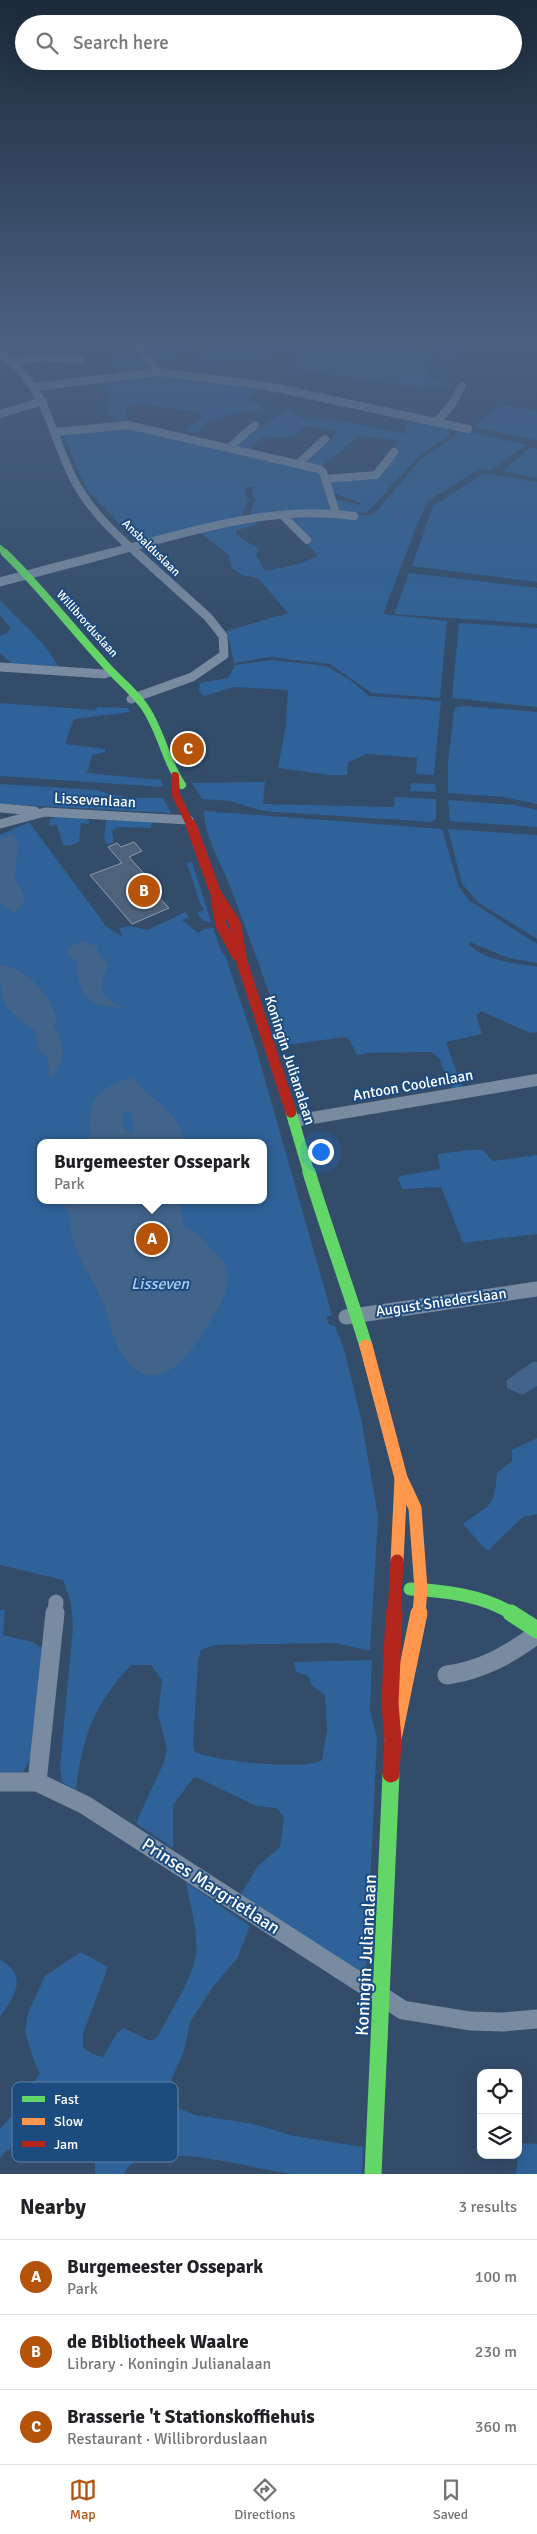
<!DOCTYPE html>
<meta charset="utf-8">
<style>
body{margin:0;font-family:Signika,sans-serif;background:#f6f6f6;color:#202124}
.controls{position:absolute;right:15px;bottom:15px;display:grid;overflow:hidden;border-radius:10px;box-shadow:0 5px 20px #0002}
.controls button{width:45px;height:45px;display:grid;place-items:center;padding:0;border:0;border-bottom:1px solid #e0e0e0;background:#fff;color:#202124;font:25px sans-serif}
.you{position:absolute;left:320px;top:1151px;width:18px;height:18px;margin:-12px;border:4px solid #fff;border-radius:50%;background:#1a73e8;box-shadow:0 0 0 8px #1a73e833}
.badge{display:grid;place-items:center;width:32px;height:32px;border-radius:50%;background:#b45309;color:#fff;font-size:16px;font-weight:700}
.pin{position:absolute;translate:-50% -50%;border:2px solid #fff;box-shadow:0 1px 5px #0006}
.popup{position:absolute;left:37px;top:1139px;width:230px;height:65px;box-sizing:border-box;display:grid;place-content:center;border-radius:10px;background:#fff;filter:drop-shadow(0 1px 4px #0005);font-size:16px;white-space:nowrap;color:#757577}
.popup b{font-size:19px;color:#202124}
.popup::after{content:'';position:absolute;left:50%;top:100%;margin-left:-10px;border:10px solid transparent;border-top-color:#fff}
.list{margin:0;padding:0;list-style:none}
h2{display:flex;justify-content:space-between;align-items:center;height:65px;margin:0;padding:0 20px;font-size:21px}
h2 small{font-size:16px;font-weight:400;color:#757577}
.list li{display:grid;grid-template-columns:32px 1fr auto;gap:15px;align-items:center;box-sizing:border-box;height:75px;padding:0 20px;border-top:1px solid #e0e0e0}
.list b{display:block;font-size:19px;white-space:nowrap}
.list p{margin:0;font-size:16px;white-space:nowrap;color:#757577}
.list em{font-size:16px;font-style:normal;color:#757577}
.icon{flex:none;width:28px;height:28px;fill:none;stroke:currentColor;stroke-width:2;stroke-linecap:round;stroke-linejoin:round}
.map{position:relative;flex:none;width:537px;height:2174px;overflow:hidden}
.search{position:absolute;background:#fff;box-shadow:0 5px 20px #0002;left:15px;right:15px;top:15px;height:55px;display:flex;align-items:center;gap:12px;box-sizing:border-box;padding:0 18px;border-radius:28px;color:#757577;font-size:19px}
.sheet{height:290px;background:#fff}
nav{display:flex;justify-content:space-around;align-items:center;box-sizing:border-box;height:70px;border-top:1px solid #e0e0e0;background:#fff;font-size:14px;color:#757577}
nav a{display:grid;justify-items:center;gap:2px}
nav .on{color:#b45309}
.map>svg:first-child{display:block}
.green{fill:#2f6298;fill-rule:evenodd}
.water{fill:#42648a;fill-rule:evenodd}
.building{fill:#4e637b;stroke:#8c9cae}
.lines{fill:none;stroke-linecap:round;stroke-linejoin:round}
.street-far4{stroke:#788ba0;stroke-width:8}
.street-far3{stroke:#788ba0;stroke-width:9}
.street-far2{stroke:#788ba0;stroke-width:12}
.street-far1{stroke:#788ba0;stroke-width:15}
.street{stroke:#788ba0;stroke-width:19}
.fast-far4{stroke:#63d668;stroke-width:6}
.fast-far3{stroke:#63d668;stroke-width:8}
.fast-far2{stroke:#63d668;stroke-width:11}
.fast-far1{stroke:#63d668;stroke-width:13}
.fast{stroke:#63d668;stroke-width:17}
.slow-far1{stroke:#ff974d;stroke-width:13}
.slow{stroke:#ff974d;stroke-width:17}
.jam-far3{stroke:#b3261e;stroke-width:8}
.jam-far2{stroke:#b3261e;stroke-width:11}
.jam-far1{stroke:#b3261e;stroke-width:13}
.jam{stroke:#b3261e;stroke-width:17}
.labels{text-anchor:middle;dominant-baseline:central;stroke-width:4;stroke-linejoin:round;paint-order:stroke}
.far-street-label{font-size:12px;fill:#fff;stroke:#1c4b80}
.street-label{font-size:15px;fill:#fff;stroke:#1c4b80}
.water-label{font-size:16px;font-style:italic;fill:#aacdf1;stroke:#1c4b80}
.near-street-label{font-size:18px;fill:#fff;stroke:#1c4b80}
.key{fill:#1c4b80;stroke:#6081a6;stroke-width:1}
.key-label{font-size:14px;fill:#fff}
</style>
<div class="map">
<svg width="537" height="2174" viewBox="0 0 537 2174">
<rect width="100%" height="100%" fill="#334c6a"/>
<!-- green -->
<g class="green">
<polygon points="137,339 354,339 434,354 428,376 439,381 453,385 455,388 427,385 422,388 291,368 299,352 282,351 258,358 223,360 211,366 200,361 217,342 195,339 189,347 167,360 157,363"/>
<path d="M442,339H500L480,345L472,343C461,348 454,355 443,359L440,366L449,373L443,379L433,374L444,343Z"/>
<polygon points="135,348 150,370 119,374 107,360 127,349"/>
<polygon points="153,373 268,388 251,394 249,399 262,407 263,411 238,411 207,423 196,433 186,432 188,427 204,417 198,412 138,404 126,407 124,420 116,421 115,417 109,415 107,407 111,398 99,380"/>
<polygon points="503,405 537,411 537,440 473,427 489,413"/>
<path d="M288,410L303,419L336,420L404,434L405,425L409,418L451,428L449,436L421,454L371,508L365,513H341L335,499L359,505L361,503L333,493L328,481L377,479L398,453L393,451L397,440L359,436L322,466L308,462L334,436L336,430L304,426C300,429 297,435 292,436C268,442 271,427 248,450L237,447L262,425Z"/>
<polygon points="125,427 321,472 330,510 250,516 255,498 252,494 253,487 246,487 245,494 249,499 241,517 136,541 86,489 63,434"/>
<polygon points="462,430 526,445 497,466 491,470 480,469 429,500 417,525 383,614 447,621 440,698 372,693 330,664 269,657 234,663 227,631 288,613 258,578 242,575 231,567 229,555 198,531 257,519 255,525 237,530 236,535 259,549 256,555 265,571 299,564 318,556 299,534 290,518 368,515 375,513 421,459"/>
<polygon points="530,448 537,449 537,478 503,471"/>
<polygon points="484,473 537,482 537,582 412,566 433,506"/>
<polygon points="409,573 537,588 537,624 394,614"/>
<path d="M0,600C20,622 44,640 58,666L12,664L0,653V636L7,633L11,628L0,615Z"/>
<polygon points="459,623 537,628 537,707 452,698"/>
<polygon points="272,660 326,666 349,679 369,696 441,701 434,775 416,774 417,758 367,754 348,762 347,775 330,775 278,768 286,724 288,690 234,687 204,696 199,691 200,683 228,678 235,665"/>
<polygon points="0,703 96,710 97,707 128,708 130,712 74,719 65,744 105,749 105,752 92,755 87,773 161,780 163,787 0,776"/>
<polygon points="464,706 537,712 537,804 503,797 448,793 448,764 454,711 456,707"/>
<polygon points="265,782 263,804 394,807 395,797 436,799 436,819 431,822 263,811 230,801 202,799 192,783"/>
<polygon points="411,783 435,784 436,792 410,791"/>
<path d="M0,784L98,790C119,799 141,798 163,798L171,813L0,804Z"/>
<polygon points="448,800 514,805 537,810 537,827 450,821"/>
<path d="M204,811L442,829L459,887L470,901L537,944V963L509,958L470,942L469,945C486,961 515,963 537,967V1032L530,1033L481,1011L476,1015L482,1034L446,1042L462,1088L452,1089L439,1058L432,1052L368,1053L357,1055L350,1041L346,1037L286,1045C269,991 250,939 230,886C220,861 205,838 204,811Z"/>
<polygon points="59,815 84,817 89,821 89,824 81,823 79,842 70,846 63,845 57,825 49,826 50,820"/>
<polygon points="106,820 152,821 151,828 117,827 112,831 114,842 108,845 104,838"/>
<path d="M29,822L106,926L123,937L119,928L130,926L148,930L185,912L189,917L182,920L198,933L204,929L213,928L220,948L226,958L256,1048L332,1315L326,1317L329,1325L335,1326L344,1349L362,1423L378,1517L370,1651L336,1643L215,1645L201,1650L198,1662L193,1746L195,1752C213,1761 307,1771 322,1760L327,1730L325,1695L312,1686L308,1676L296,1672L294,1662L372,1660L370,1710L377,1739L366,1968L359,1973L241,1894L258,1866L280,1847L284,1818L277,1808L256,1806L196,1777L193,1778L173,1805V1848L136,1823L164,1762L167,1749L158,1714L162,1680L151,1665H131C94,1704 82,1738 76,1790L62,1782L60,1767L73,1628L71,1603L63,1580L0,1565V835ZM41,1143H263V1200H41Z"/>
<polygon points="448,829 537,835 537,939 479,903 462,884"/>
<path d="M192,862L211,922L203,921L197,913L204,910C196,899 194,878 186,863Z"/>
<polygon points="469,1150 483,1150 493,1161 537,1155 537,1234 463,1243 441,1187 402,1189 398,1178 400,1176 440,1169 438,1154"/>
<path d="M537,1438V1514L523,1517L487,1551L463,1524C491,1503 494,1509 497,1473L512,1461V1450Z"/>
<polygon points="0,1610 5,1610 3,1635 32,1642 44,1649 31,1757 22,1775 0,1776"/>
<path d="M186,1882L250,1926L237,1959L215,1984L190,2022L184,2051L172,2078L171,2095L173,2106L195,2115L254,2124L294,2136L363,2147L362,2174C340,2174 316,2174 293,2174C260,2171 140,2134 124,2174H95C96,2161 93,2148 88,2136C85,2131 83,2123 77,2121C53,2111 15,2142 0,2158V2129C10,2118 20,2107 27,2094C32,2086 34,2081 40,2074L33,2058L25,2032L28,2013L45,1976L81,1952L108,1967L83,2034V2047L92,2054L103,2057L117,2033L124,2028L148,2040H153L158,2036C170,2012 189,1985 195,1959C200,1935 190,1906 186,1882Z"/>
<path d="M0,1959C29,1977 15,1995 0,2017Z"/>
<polygon points="524,2143 537,2144 537,2174 516,2174 519,2144"/>
</g>
<!-- water -->
<g class="water">
<polygon points="10,834 14,835 18,843 15,879 24,893 24,901 15,913 0,903 0,839"/>
<path d="M81,941L96,946L99,954L108,965L103,977L102,993L115,1004L127,1008C90,1007 78,1000 77,962L67,955L69,947Z"/>
<path d="M2,965C28,970 48,993 57,1017L54,1025C65,1050 66,1050 55,1075L50,1077L47,1057L39,1050L35,1031C4,1006 0,1009 0,966Z"/>
<path d="M132,1077C149,1099 181,1112 185,1143H87C90,1135 89,1128 90,1120C91,1090 108,1087 132,1077ZM124,1111L130,1112L135,1129L132,1133L123,1128L122,1116Z"/>
<path d="M61,1200H179L185,1228L195,1231L222,1260C226,1266 228,1271 228,1278C227,1296 216,1312 207,1326C193,1349 163,1395 132,1366C114,1349 112,1327 104,1305C95,1283 79,1262 73,1239C69,1221 74,1218 61,1200Z"/>
<polygon points="533,1362 537,1362 537,1386 522,1395 507,1388 507,1380"/>
</g>
<!-- building -->
<polygon class="building" points="134,842 142,851 129,857 158,889 153,891 169,908 132,924 90,875 122,863 108,847 117,843 121,847"/>
<g class="lines">
<!-- street-far4 -->
<g class="street-far4">
<polyline points="133,339 158,372"/>
<path d="M0,353C48,389 48,426 72,476C87,507 112,532 138,554"/>
<polyline points="16,362 43,357 81,360"/>
<polyline points="35,387 158,372 267,386 468,429"/>
<polyline points="0,414 43,401"/>
<polyline points="436,422 452,404 462,386"/>
<polyline points="56,432 128,425 319,469 323,472 335,510 333,513"/>
<polyline points="229,448 255,425"/>
<polyline points="298,464 325,439"/>
<polyline points="325,479 376,475 394,452"/>
<polyline points="283,516 307,540"/>
<path d="M106,554C186,533 270,504 354,516"/>
</g>
<!-- street-far3 -->
<g class="street-far3">
<polyline points="0,582 110,553"/>
<polyline points="0,667 104,674 111,672"/>
<polyline points="131,699 192,677 224,655 223,636 208,617 137,553"/>
<polyline points="0,808 35,811"/>
<polyline points="0,824 45,812 189,820"/>
</g>
<!-- street-far2 -->
<polyline class="street-far2" points="294,1121 537,1080"/>
<!-- street-far1 -->
<g class="street-far1">
<polyline points="346,1317 537,1289"/>
<polyline points="55,1614 56,1602"/>
</g>
<!-- street -->
<g class="street">
<path d="M447,1675C482,1670 509,1655 537,1634"/>
<polyline points="0,1782 37,1782 85,1805 403,2010 470,2021 503,2022 537,2019"/>
<polyline points="37,1782 55,1613"/>
</g>
<!-- fast-far4 -->
<polyline class="fast-far4" points="0,548 6,554"/>
<!-- fast-far3 -->
<path class="fast-far3" d="M5,553C40,587 69,625 102,661C115,677 132,689 144,706C161,730 165,760 182,785"/>
<!-- fast-far2 -->
<polyline class="fast-far2" points="291,1112 309,1173"/>
<!-- fast-far1 -->
<g class="fast-far1">
<path d="M309,1172C327,1231 348,1287 366,1346"/>
<path d="M410,1589C446,1591 482,1595 513,1614"/>
</g>
<!-- fast -->
<g class="fast">
<polyline points="511,1613 537,1630"/>
<polyline points="373,2174 391,1774"/>
</g>
<!-- slow-far1 -->
<g class="slow-far1">
<polyline points="366,1346 401,1478 415,1508 421,1589 419,1614"/>
<polyline points="397,1561 401,1479"/>
</g>
<!-- slow -->
<polyline class="slow" points="393,1739 419,1613"/>
<!-- jam-far3 -->
<polyline class="jam-far3" points="175,776 176,795 191,826"/>
<!-- jam-far2 -->
<g class="jam-far2">
<polyline points="191,825 216,894 235,923 242,962 291,1112"/>
<polyline points="216,898 221,925 237,955"/>
</g>
<!-- jam-far1 -->
<polyline class="jam-far1" points="394,1614 397,1561"/>
<!-- jam -->
<polyline class="jam" points="391,1774 393,1739 390,1704 394,1613"/>
</g>
<!-- sky -->
<linearGradient id="sky" x2="0" y2="1"><stop stop-color="#1c2a3a"/><stop offset="0.53" stop-color="#4a6181"/><stop offset="1" stop-color="#4a6181" stop-opacity="0"/></linearGradient>
<rect width="537" height="644" fill="url(#sky)"/>
<g class="labels">
<!-- far-street labels -->
<g class="far-street-label">
<text transform="translate(151 548) rotate(44)">Ansbalduslaan</text>
<text transform="translate(87 624) rotate(48)">Willibrorduslaan</text>
</g>
<!-- street labels -->
<g class="street-label">
<text transform="translate(95 800) rotate(3)">Lissevenlaan</text>
<text transform="translate(290 1060) rotate(72)">Koningin Julianalaan</text>
<text transform="translate(413 1085) rotate(-10)">Antoon Coolenlaan</text>
<text transform="translate(441 1302) rotate(-8)">August Sniederslaan</text>
</g>
<!-- water labels -->
<g class="water-label">
<text x="160" y="1284">Lisseven</text>
</g>
<!-- near-street labels -->
<g class="near-street-label">
<text transform="translate(211 1886) rotate(33)">Prinses Margrietlaan</text>
<text transform="translate(366 1955) rotate(-87)">Koningin Julianalaan</text>
</g>
</g>
<!-- legend -->
<rect x="12" y="2082" width="166" height="80" rx="8" class="key"/>
<rect x="22" y="2096" width="23" height="6" fill="#63d668"/>
<rect x="22" y="2118" width="23" height="7" fill="#ff974d"/>
<rect x="22" y="2141" width="23" height="6" fill="#b3261e"/>
<g class="key-label">
<text x="54" y="2104">Fast</text>
<text x="54" y="2126">Slow</text>
<text x="54" y="2149">Jam</text>
</g>
</svg>
<div class="controls">
<button><svg class="icon" aria-label="locate" viewBox="0 0 24 24"><circle cx="12" cy="12" r="6"/><path d="M12 2v4M12 18v4M2 12h4M18 12h4"/></svg></button>
<button><svg class="icon" aria-label="layers" viewBox="0 0 24 24"><path d="M12 4l9 5-9 5-9-5zM3 14l9 5 9-5"/></svg></button>
</div>
<div class="you"></div>
<div class="pin badge" style="left:152px;top:1239px">A</div>
<div class="popup"><b>Burgemeester Ossepark</b>Park</div>
<div class="pin badge" style="left:144px;top:891px">B</div>
<div class="pin badge" style="left:188px;top:749px">C</div>
<div class="search"><svg class="icon" aria-label="search" viewBox="0 0 24 24"><circle cx="10" cy="10" r="6"/><path d="M15 15l6 6"/></svg>Search here</div>
</div>
<section class="sheet">
<h2>Nearby<small>3 results</small></h2>
<ul class="list">
<li><span class="badge">A</span><div><b>Burgemeester Ossepark</b><p>Park</p></div><em>100 m</em></li>
<li><span class="badge">B</span><div><b>de Bibliotheek Waalre</b><p>Library · Koningin Julianalaan</p></div><em>230 m</em></li>
<li><span class="badge">C</span><div><b>Brasserie 't Stationskoffiehuis</b><p>Restaurant · Willibrorduslaan</p></div><em>360 m</em></li>
</ul>
</section>
<nav>
<a class="on"><svg class="icon" aria-label="map" viewBox="0 0 24 24"><path d="M3 6l6-2 6 2 6-2v14l-6 2-6-2-6 2zM9 4v14M15 6v14"/></svg>Map</a>
<a><svg class="icon" aria-label="directions" viewBox="0 0 24 24"><path d="M12 3l9 9-9 9-9-9zM9 14v-3h6M13 9l2 2-2 2"/></svg>Directions</a>
<a><svg class="icon" aria-label="saved" viewBox="0 0 24 24"><path d="M7 4h10v16l-5-4-5 4z"/></svg>Saved</a>
</nav>
